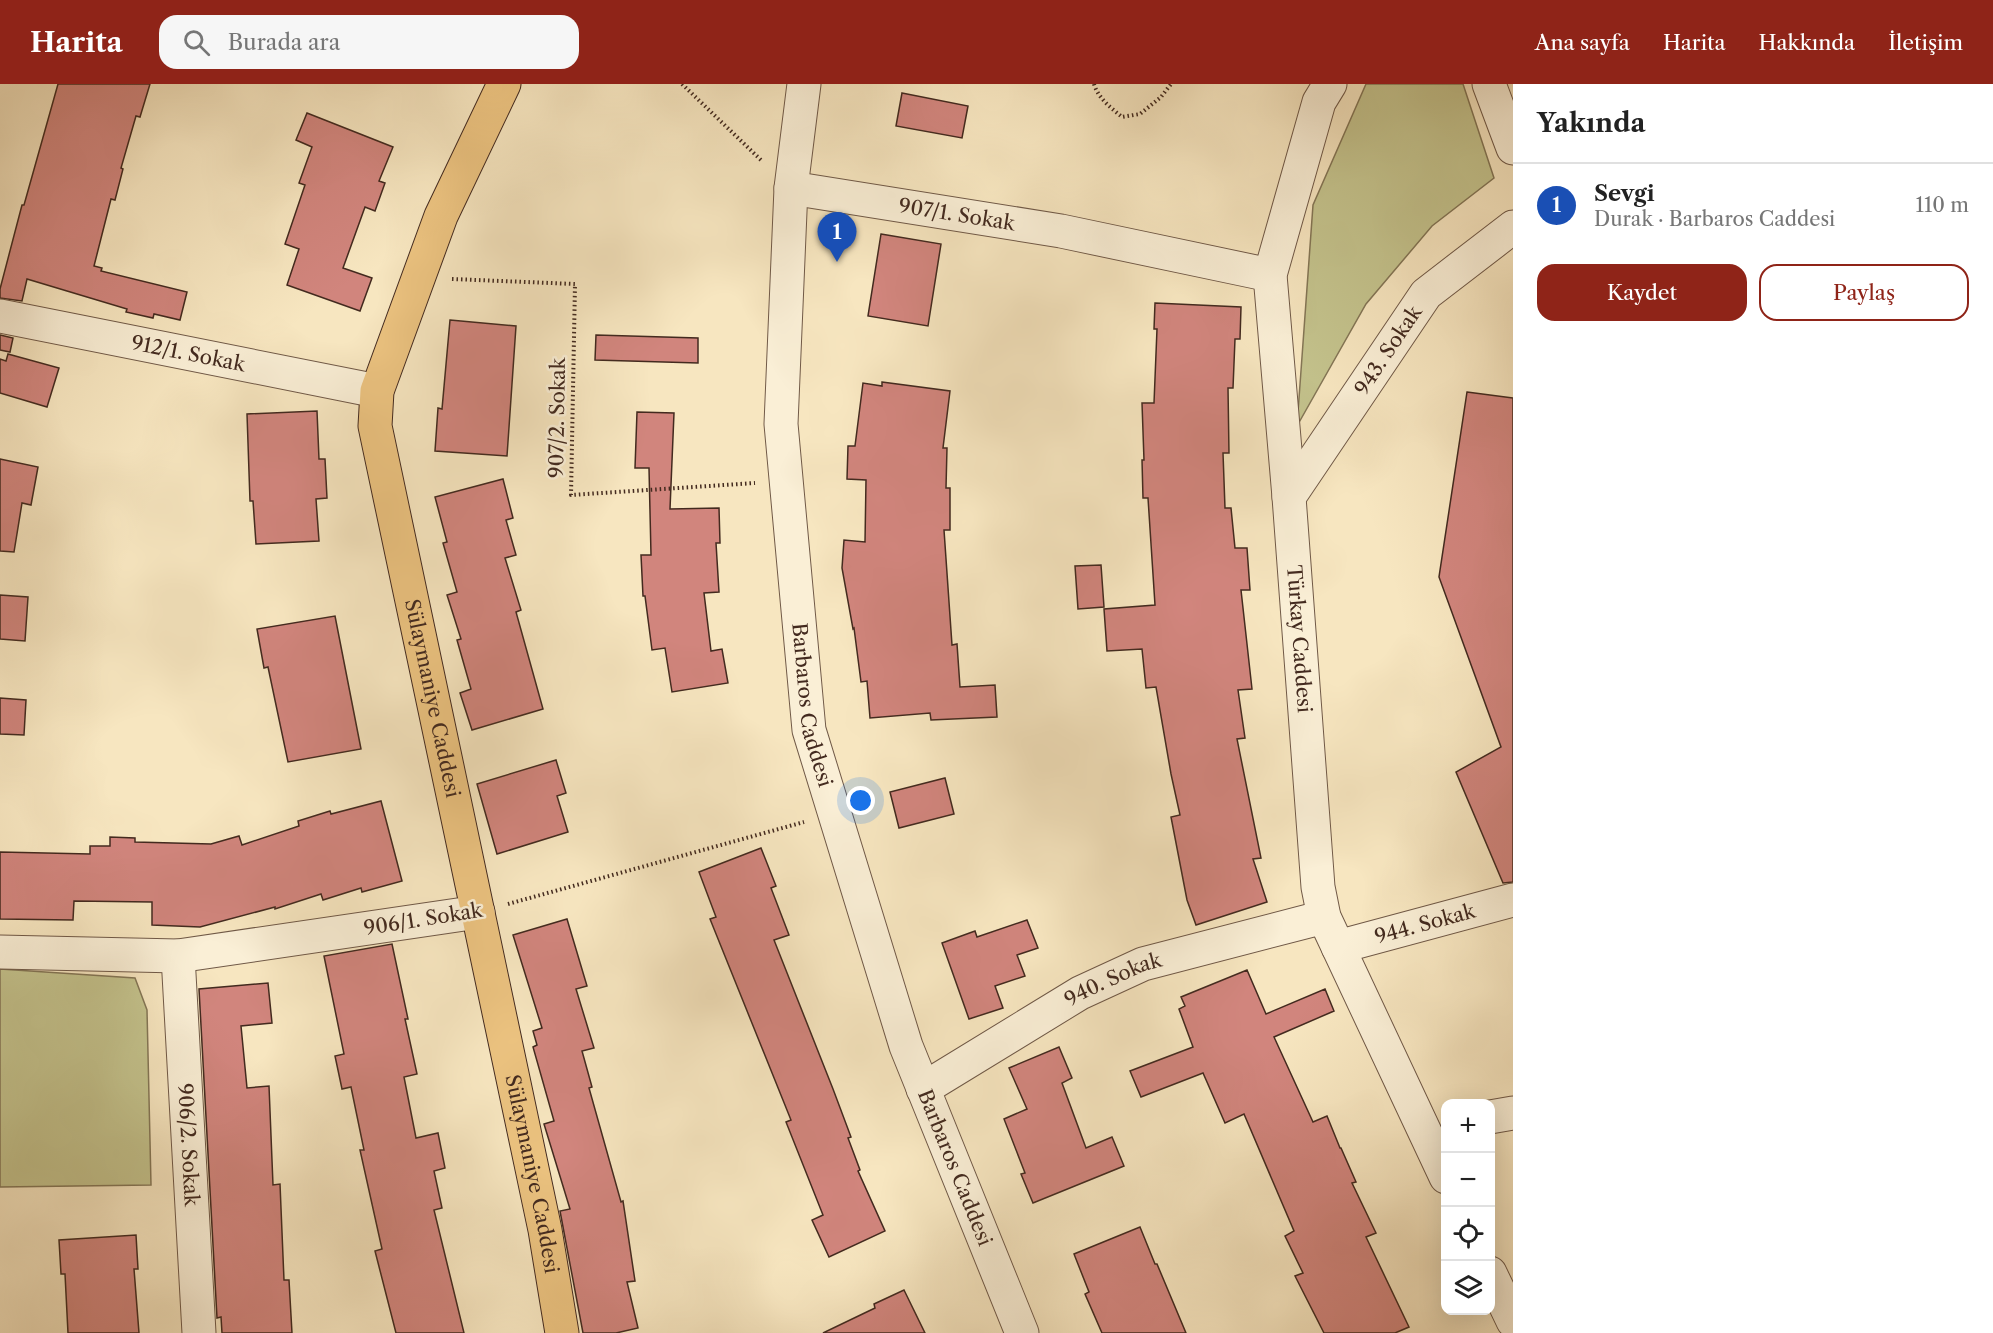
<!DOCTYPE html>
<html lang="tr">
<meta charset="utf-8">
<style>
body{margin:0;font-family:"Libre Caslon Text",serif;background:#f6f6f6;color:#222}
.controls{position:absolute;right:18px;bottom:18px;display:grid;overflow:hidden;border-radius:12px;box-shadow:0 6px 24px #0002}
.controls button{width:54px;height:54px;display:grid;place-items:center;padding:0;border:0;border-bottom:2px solid #e0e0e0;background:#fff;color:#222;font:30px sans-serif}
.you{position:absolute;left:861px;top:717px;width:21px;height:21px;margin:-15px;border:4px solid #fff;border-radius:50%;background:#1a73e8;box-shadow:0 0 0 9px #1a73e833}
.badge{display:grid;place-items:center;width:39px;height:39px;border-radius:50%;background:#8f2418;color:#fff;font-size:20px;font-weight:700}
.pin{position:absolute;translate:-50% -50px;filter:drop-shadow(0 2px 3px #0008)}
.pin::after{content:'';position:absolute;top:32px;width:21px;height:18px;background:inherit;clip-path:polygon(0 0,100% 0,50% 100%)}
.list{margin:0;padding:0;list-style:none}
h2{display:flex;justify-content:space-between;align-items:center;height:78px;margin:0;padding:0 24px;font-size:26px}
h2 small{font-size:20px;font-weight:400;color:#767676}
.list li{display:grid;grid-template-columns:39px 1fr auto;gap:18px;align-items:center;box-sizing:border-box;height:84px;padding:0 24px;border-top:2px solid #e0e0e0}
.list b{display:block;font-size:22px;white-space:nowrap}
.list p{margin:0;font-size:20px;white-space:nowrap;color:#767676}
.list em{font-size:20px;font-style:normal;color:#767676}
.actions{display:flex;gap:12px;padding:18px 24px}
.actions a{flex:1;padding:14px 0;border:2px solid #8f2418;border-radius:18px;text-align:center;font-size:21px;color:#8f2418}
.actions .main{background:#8f2418;color:#fff}
.icon{flex:none;width:33px;height:33px;fill:none;stroke:currentColor;stroke-width:2;stroke-linecap:round;stroke-linejoin:round}
.map{position:relative;flex:none;width:1513px;height:1249px;overflow:hidden}
header{display:flex;align-items:center;gap:36px;box-sizing:border-box;height:84px;padding:0 30px;background:#8f2418;color:#fff}
header strong{font-size:28px}
nav{display:flex;gap:33px;margin-inline-start:auto;font-size:21px}
.search{width:420px;height:54px;background:#f6f6f6;display:flex;align-items:center;gap:15px;box-sizing:border-box;padding:0 21px;border-radius:18px;color:#767676;font-size:22px}
main{display:flex}
aside{flex:1;background:#fff}
.map>svg:first-child{display:block}
.green{fill:#c4c38d;stroke:#847656;stroke-width:1.5}
.building{fill:#d1857d;stroke:#432a1f;stroke-width:1.5}
.lines{fill:none;stroke-linecap:round;stroke-linejoin:round}
.minor-casing{stroke:#705947;stroke-width:35}
.major-casing{stroke:#432a1f;stroke-width:35}
.path{stroke:#432a1f;stroke-width:4;stroke-dasharray:1.5 3;stroke-linecap:butt}
.minor{stroke:#faefd6;stroke-width:33}
.major{stroke:#ecc380;stroke-width:33}
.labels{text-anchor:middle;dominant-baseline:central;stroke-width:5;stroke-linejoin:round;paint-order:stroke}
.street-label{font-size:20px;fill:#432a1f;stroke:#faefd6}
</style>
<header>
<strong>Harita</strong>
<div class="search"><svg class="icon" aria-label="search" viewBox="0 0 24 24"><circle cx="10" cy="10" r="6"/><path d="M15 15l6 6"/></svg>Burada ara</div>
<nav><a>Ana sayfa</a><a>Harita</a><a>Hakkında</a><a>İletişim</a></nav>
</header>
<main>
<div class="map">
<svg width="1513" height="1249" viewBox="0 0 1513 1249">
<rect width="100%" height="100%" fill="#f7e6c0"/>
<filter id="stains"><feTurbulence type="fractalNoise" baseFrequency=".00333" numOctaves="4"/><feColorMatrix values="0 0 0 0 .2 0 0 0 0 .09 0 0 0 0 .02 0 0 0 .5 -.17"/></filter>
<radialGradient id="worn" r=".72"><stop offset=".6" stop-color="#630" stop-opacity="0"/><stop offset="1" stop-color="#630" stop-opacity=".3"/></radialGradient>
<!-- green -->
<g class="green">
<polygon points="1366,0 1463,0 1494,94 1432,142 1366,220 1297,342 1313,121"/>
<polygon points="0,885 135,894 147,926 151,1101 0,1103"/>
</g>
<!-- building -->
<g class="building">
<polygon points="58,0 150,0 140,33 136,32 121,84 123,85 115,116 111,115 94,182 102,184 101,187 187,208 180,236 154,230 153,234 126,228 127,225 27,195 22,217 0,214 0,205 22,121 24,121"/>
<polygon points="902,9 968,22 962,54 896,42"/>
<polygon points="307,29 393,63 379,97 385,99 375,127 365,123 343,184 372,194 360,227 287,201 299,165 285,160 305,101 299,99 312,63 296,56"/>
<polygon points="881,150 941,160 928,242 868,232"/>
<polygon points="1155,219 1241,223 1240,255 1235,255 1233,304 1228,304 1229,369 1223,369 1225,424 1231,424 1235,464 1247,464 1250,506 1241,506 1252,605 1238,606 1245,654 1237,655 1261,774 1253,775 1267,818 1196,841 1187,816 1171,733 1180,731 1171,690 1156,603 1146,604 1142,565 1107,567 1104,525 1155,521 1148,414 1143,414 1142,376 1144,376 1142,319 1154,319 1157,245 1154,245"/>
<polygon points="450,236 516,242 507,372 435,367 438,324 442,325"/>
<polygon points="0,251 13,254 10,268 0,266"/>
<polygon points="596,251 698,254 698,279 595,276"/>
<polygon points="8,270 59,284 47,323 0,309 0,275 6,277"/>
<polygon points="882,298 950,307 943,364 947,364 946,404 950,404 950,446 944,446 952,561 957,560 960,603 995,601 997,633 931,636 930,629 870,634 867,597 861,598 854,544 853,545 842,484 844,456 865,458 866,396 847,395 848,362 855,362 863,299 882,302"/>
<polygon points="1467,308 1513,314 1513,798 1503,799 1456,688 1501,663 1439,493"/>
<polygon points="317,327 319,375 325,375 327,414 316,415 319,457 256,460 253,417 250,417 247,330"/>
<polygon points="637,328 674,329 670,425 719,424 720,459 716,459 719,508 704,509 711,567 722,565 728,599 672,608 665,564 652,566 645,512 643,512 641,471 651,471 649,384 635,384"/>
<polygon points="0,375 38,383 31,421 22,419 14,468 0,467"/>
<polygon points="503,395 513,434 506,436 516,471 505,474 521,526 516,528 543,625 472,646 460,609 471,605 457,556 461,555 447,511 457,508 443,459 447,458 435,413"/>
<polygon points="1101,481 1104,523 1078,525 1075,482"/>
<polygon points="0,511 28,513 25,557 0,555"/>
<polygon points="335,532 361,665 288,678 268,583 264,584 257,545"/>
<polygon points="0,614 26,616 24,651 0,650"/>
<polygon points="556,676 566,709 557,712 568,748 497,770 477,700"/>
<polygon points="945,694 954,730 899,744 890,708"/>
<polygon points="381,717 402,797 362,808 361,804 323,816 321,810 275,825 275,823 200,843 152,841 152,818 74,817 73,836 0,835 0,768 90,770 90,762 110,762 110,753 135,754 135,758 211,760 239,752 242,761 299,742 298,737 330,727 331,730"/>
<polygon points="761,764 776,802 771,804 789,851 774,856 833,1005 851,1053 848,1054 860,1086 858,1087 885,1147 829,1173 812,1136 823,1131 786,1038 791,1036 710,835 716,833 699,788"/>
<polygon points="567,835 587,902 576,905 594,964 582,967 592,1003 589,1004 621,1118 623,1117 635,1197 627,1198 638,1244 616,1249 583,1249 560,1127 570,1125 544,1040 554,1037 533,963 537,961 533,947 542,944 513,851"/>
<polygon points="1027,836 1038,864 1017,871 1025,892 995,902 1003,924 969,935 942,859 975,847 977,853"/>
<polygon points="392,860 408,935 405,935 417,990 404,993 416,1054 438,1049 445,1084 434,1087 442,1124 434,1126 464,1249 396,1249 375,1167 382,1165 360,1066 364,1066 351,1003 342,1005 335,972 344,970 324,872"/>
<polygon points="1247,886 1266,930 1325,905 1334,927 1274,953 1313,1038 1327,1032 1340,1064 1341,1064 1356,1098 1352,1099 1376,1149 1366,1153 1409,1243 1395,1249 1324,1249 1295,1192 1303,1189 1285,1152 1294,1147 1244,1030 1225,1039 1203,989 1141,1013 1130,987 1193,963 1179,925 1185,922 1181,913"/>
<polygon points="268,899 272,939 241,942 247,1004 269,1002 273,1101 280,1100 284,1196 289,1196 292,1249 222,1249 221,1233 217,1234 199,905"/>
<polygon points="1059,963 1072,994 1062,999 1086,1064 1112,1053 1124,1082 1033,1119 1021,1090 1025,1089 1004,1035 1027,1025 1009,984"/>
<polygon points="1140,1143 1155,1180 1157,1180 1186,1249 1102,1249 1085,1210 1089,1208 1074,1170"/>
<polygon points="136,1151 138,1185 134,1185 139,1249 68,1249 65,1190 61,1190 59,1156"/>
<polygon points="904,1206 925,1249 823,1249 875,1224 874,1220"/>
</g>
<g class="lines">
<defs>
<g id="minor">
<path id="s1" d="M804,0L791,104L781,340L809,646L906,962L1022,1249"/>
<path id="s2" d="M1330,0L1319,18L1270,191L1289,413L1318,803L1324,833L1446,1093"/>
<polyline points="1489,0 1513,64"/>
<path id="s3" d="M791,104L1061,147L1270,191"/>
<path id="s4" d="M0,232L377,307"/>
<path id="s5" d="M1289,413L1426,210L1513,143"/>
<path id="s6" d="M1338,863L1513,816"/>
<polyline points="0,868 178,872 478,828"/>
<path id="s7" d="M178,872L199,1249"/>
<path id="s8" d="M923,1005L1080,909L1143,880L1324,833"/>
<polyline points="1490,1033 1513,1029"/>
<polyline points="1490,1189 1513,1237"/>
</g>
<g id="major">
<path id="s9" d="M504,0L441,132L377,307L375,342L545,1146L562,1249"/>
</g>
</defs>
<!-- minor casing -->
<use href="#minor" class="minor-casing"/>
<!-- major casing -->
<use href="#major" class="major-casing"/>
<!-- path -->
<g class="path">
<polyline points="682,0 762,77"/>
<path d="M1094,0C1098,14 1111,24 1122,33L1140,30L1161,13L1171,0"/>
<polyline points="452,195 575,200 571,411 755,399"/>
<polyline points="508,820 804,738"/>
</g>
<!-- minor -->
<use href="#minor" class="minor"/>
<!-- major -->
<use href="#major" class="major"/>
</g>
<g class="labels">
<!-- street labels -->
<g class="street-label">
<text stroke="none"><textPath href="#s3" startOffset="168">907/1. Sokak</textPath></text>
<text stroke="none"><textPath href="#s5" startOffset="177">943. Sokak</textPath></text>
<text stroke="none"><textPath href="#s4" startOffset="192">912/1. Sokak</textPath></text>
<text transform="translate(557 334) rotate(-89)">907/2. Sokak</text>
<text stroke="none"><textPath href="#s2" startOffset="566">Türkay Caddesi</textPath></text>
<text stroke="none"><textPath href="#s9" startOffset="646">Sülaymaniye Caddesi</textPath></text>
<text stroke="none"><textPath href="#s1" startOffset="624">Barbaros Caddesi</textPath></text>
<text transform="translate(423 835) rotate(-9)">906/1. Sokak</text>
<text stroke="none"><textPath href="#s6" startOffset="90">944. Sokak</textPath></text>
<text stroke="none"><textPath href="#s8" startOffset="220">940. Sokak</textPath></text>
<text stroke="none"><textPath href="#s7" startOffset="189">906/2. Sokak</textPath></text>
<text stroke="none"><textPath href="#s1" startOffset="1110">Barbaros Caddesi</textPath></text>
<text stroke="none"><textPath href="#s9" startOffset="1132">Sülaymaniye Caddesi</textPath></text>
</g>
</g>
<rect width="100%" height="100%" filter="url(#stains)"/>
<rect width="100%" height="100%" fill="url(#worn)"/>
</svg>
<div class="controls">
<button>+</button>
<button>−</button>
<button><svg class="icon" aria-label="locate" viewBox="0 0 24 24"><circle cx="12" cy="12" r="6"/><path d="M12 2v4M12 18v4M2 12h4M18 12h4"/></svg></button>
<button><svg class="icon" aria-label="layers" viewBox="0 0 24 24"><path d="M12 4l9 5-9 5-9-5zM3 14l9 5 9-5"/></svg></button>
</div>
<div class="you"></div>
<div class="pin badge" style="left:837px;top:178px;background:#1a4fb4">1</div>
</div>
<aside>
<h2>Yakında<small></small></h2>
<ul class="list">
<li><span class="badge" style="background:#1a4fb4">1</span><div><b>Sevgi</b><p>Durak · Barbaros Caddesi</p></div><em>110 m</em></li>
</ul>
<div class="actions"><a class="main">Kaydet</a><a>Paylaş</a></div>
</aside>
</main>
